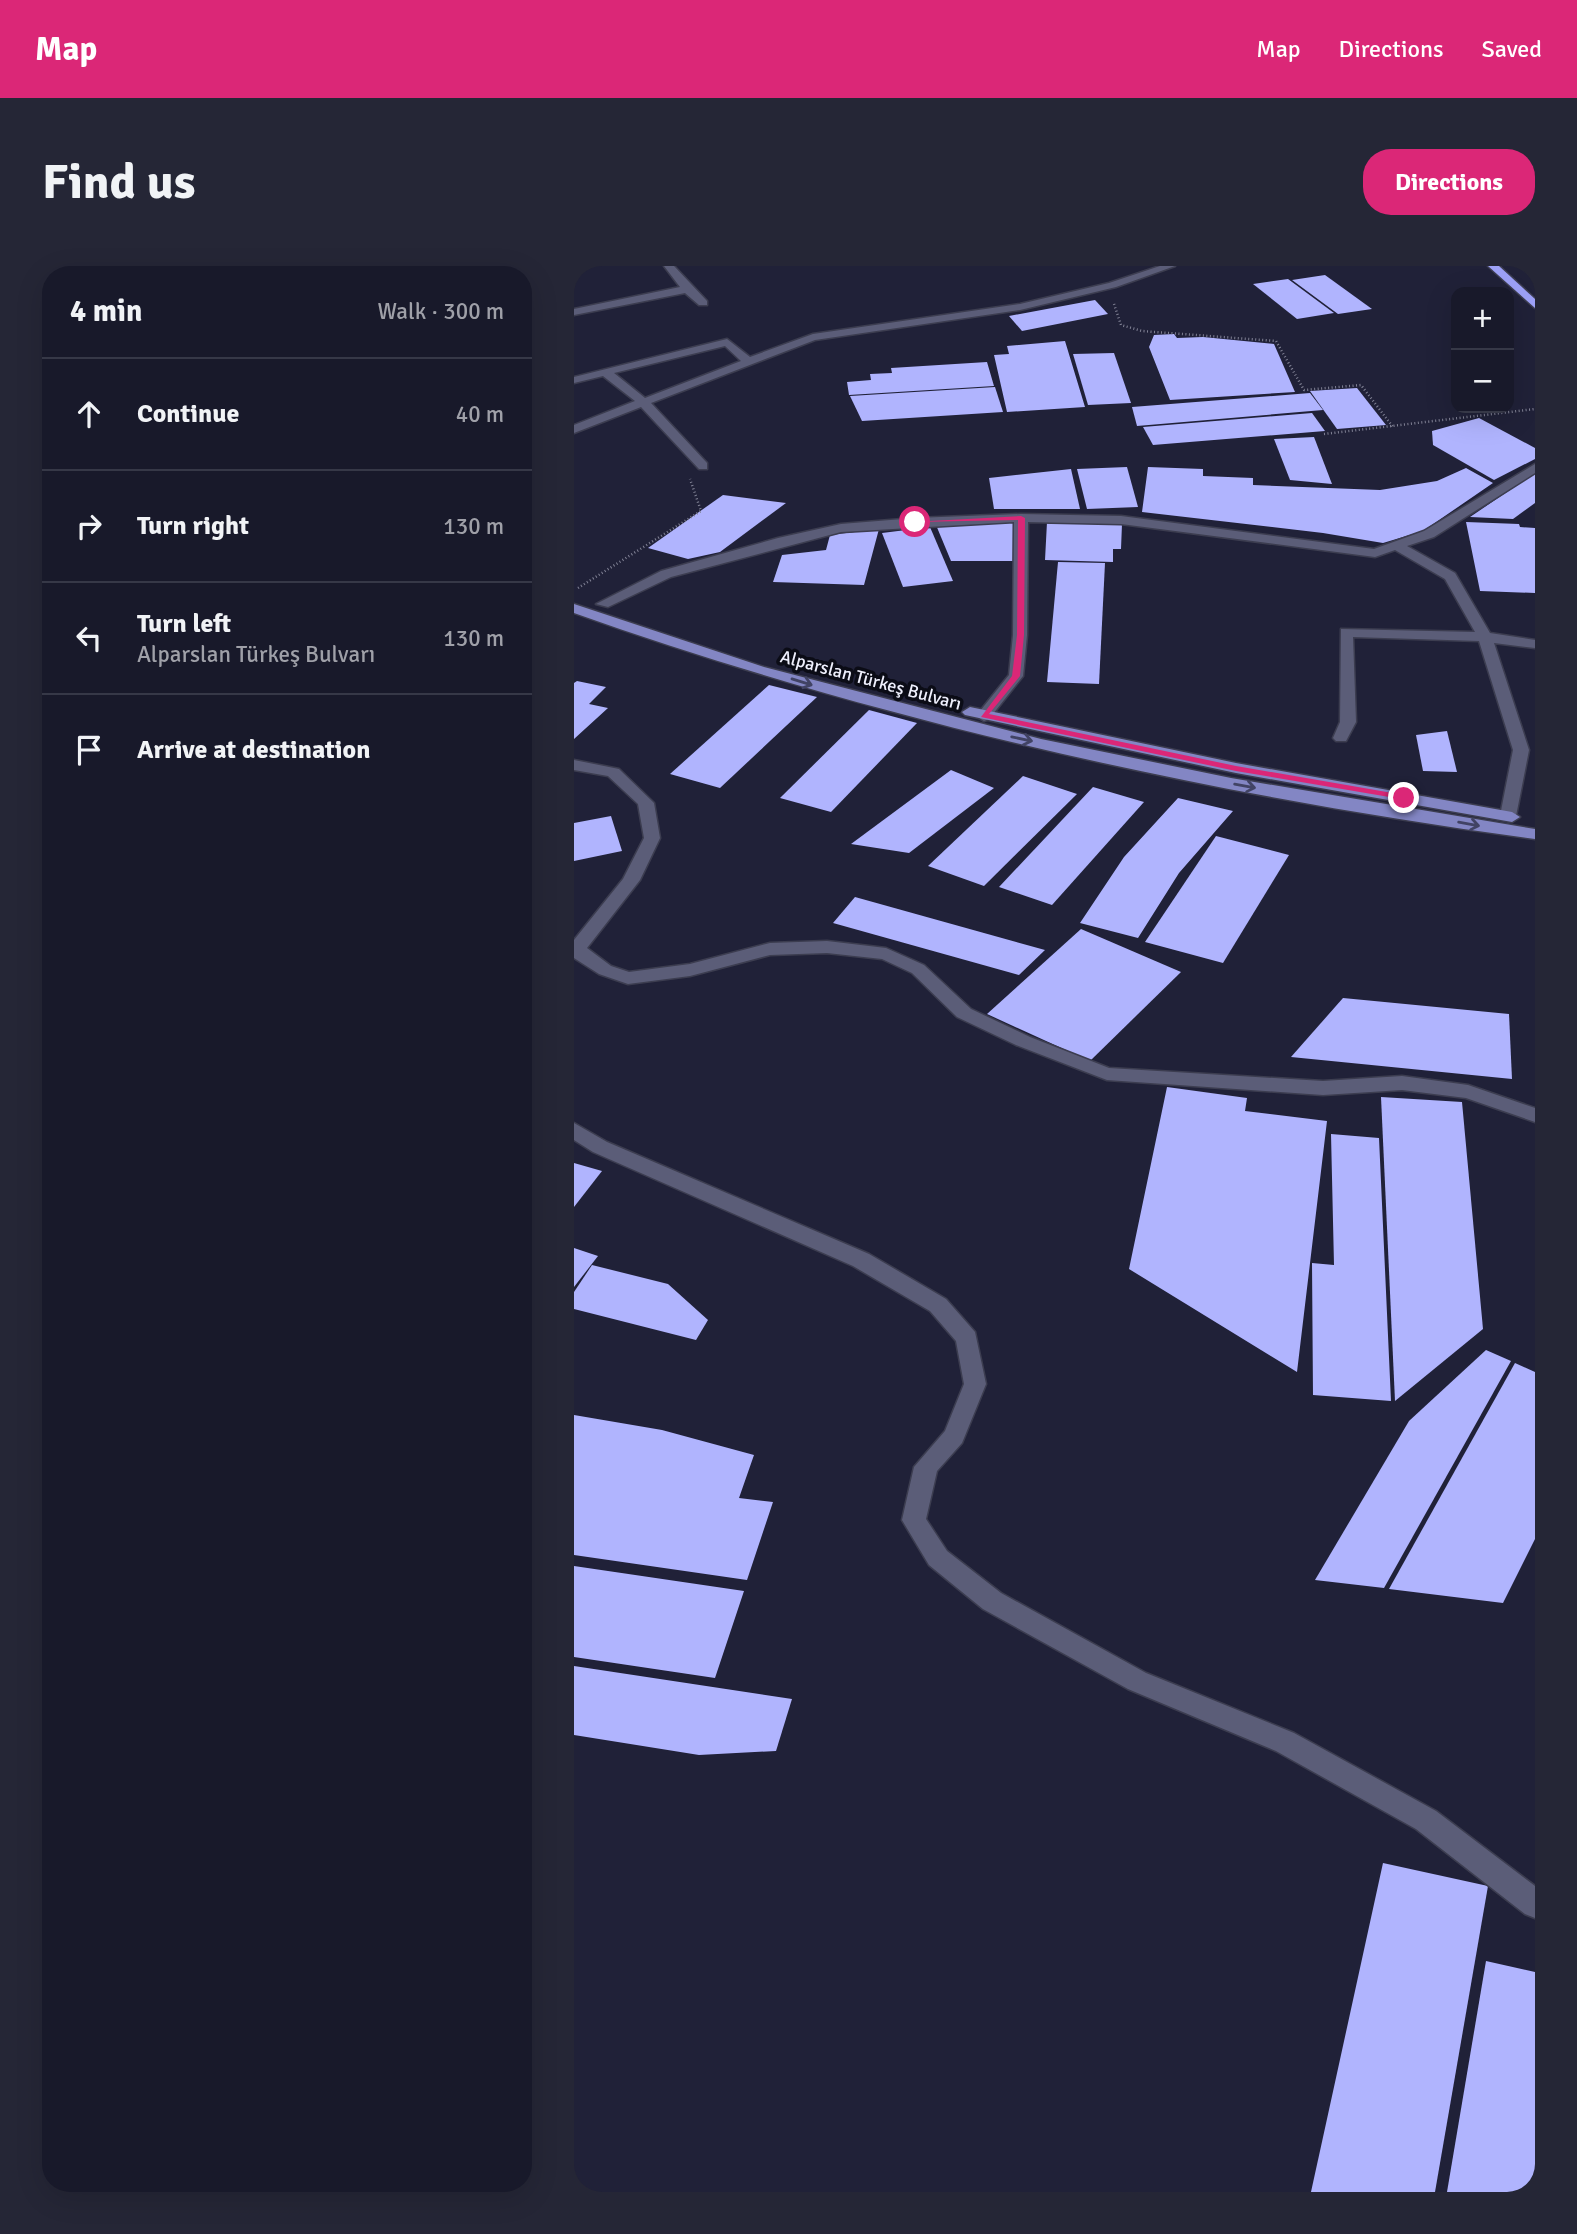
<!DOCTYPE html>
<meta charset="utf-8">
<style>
body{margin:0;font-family:Signika,sans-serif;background:#252636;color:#f1f3f6}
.controls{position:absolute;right:21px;top:21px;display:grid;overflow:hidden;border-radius:14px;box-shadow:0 7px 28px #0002}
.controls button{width:63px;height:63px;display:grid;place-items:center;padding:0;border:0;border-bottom:2px solid #363847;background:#18192a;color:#f1f3f6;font:35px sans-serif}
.stop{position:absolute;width:21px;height:21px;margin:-16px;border:5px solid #db2777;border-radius:50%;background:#fff}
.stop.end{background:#db2777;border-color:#fff;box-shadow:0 2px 7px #0008}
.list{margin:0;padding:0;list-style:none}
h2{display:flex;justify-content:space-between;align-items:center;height:91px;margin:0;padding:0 28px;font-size:30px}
h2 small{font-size:23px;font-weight:400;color:#9fa0a8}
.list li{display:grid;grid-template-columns:46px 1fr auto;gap:21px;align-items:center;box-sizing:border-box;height:112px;padding:0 28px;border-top:2px solid #363847}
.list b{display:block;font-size:26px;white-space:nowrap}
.list p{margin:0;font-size:23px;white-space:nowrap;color:#9fa0a8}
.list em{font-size:23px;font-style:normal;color:#9fa0a8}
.icon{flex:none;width:38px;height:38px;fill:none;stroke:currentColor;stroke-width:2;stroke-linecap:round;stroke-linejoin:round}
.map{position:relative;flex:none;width:961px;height:1926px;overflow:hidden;border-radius:28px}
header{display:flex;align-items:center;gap:42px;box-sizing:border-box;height:98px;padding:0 35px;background:#db2777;color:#fff}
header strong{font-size:33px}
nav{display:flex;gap:38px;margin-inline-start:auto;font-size:24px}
.intro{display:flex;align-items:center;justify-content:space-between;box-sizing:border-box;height:168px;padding:0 42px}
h1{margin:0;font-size:49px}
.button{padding:18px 32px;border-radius:28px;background:#db2777;color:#fff;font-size:24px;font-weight:700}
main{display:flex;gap:42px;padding:0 42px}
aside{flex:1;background:#18192a;border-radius:28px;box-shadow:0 7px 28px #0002}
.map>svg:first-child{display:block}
.building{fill:#b0b4fe}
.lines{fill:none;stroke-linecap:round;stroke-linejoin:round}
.minor-casing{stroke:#3c3d50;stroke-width:3}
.major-casing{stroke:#3c3d50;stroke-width:3}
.highway-casing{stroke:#3c3d50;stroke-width:3}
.path{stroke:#818295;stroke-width:2.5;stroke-dasharray:1 2.5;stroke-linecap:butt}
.minor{fill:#5b5d78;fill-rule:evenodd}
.major{fill:#8386c4;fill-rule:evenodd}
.highway{fill:#9da1f7;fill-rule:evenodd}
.oneway{stroke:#414364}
.route{fill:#db2777}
.labels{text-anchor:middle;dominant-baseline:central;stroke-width:7;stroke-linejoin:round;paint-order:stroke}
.far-street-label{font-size:18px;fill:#eff0fd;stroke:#0b0c16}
</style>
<header>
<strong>Map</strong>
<nav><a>Map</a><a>Directions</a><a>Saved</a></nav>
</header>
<div class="intro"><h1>Find us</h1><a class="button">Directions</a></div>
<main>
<aside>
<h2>4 min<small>Walk · 300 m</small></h2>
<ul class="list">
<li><svg class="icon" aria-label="ahead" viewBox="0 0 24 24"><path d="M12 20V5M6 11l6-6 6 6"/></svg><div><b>Continue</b></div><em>40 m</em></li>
<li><svg class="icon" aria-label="right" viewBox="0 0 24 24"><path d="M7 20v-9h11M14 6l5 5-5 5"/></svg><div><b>Turn right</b></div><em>130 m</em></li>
<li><svg class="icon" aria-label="left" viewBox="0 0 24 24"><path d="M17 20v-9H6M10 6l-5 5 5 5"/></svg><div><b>Turn left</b><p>Alparslan Türkeş Bulvarı</p></div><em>130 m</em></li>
<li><svg class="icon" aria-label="arrive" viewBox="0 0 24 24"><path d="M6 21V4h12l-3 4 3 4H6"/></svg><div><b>Arrive at destination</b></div></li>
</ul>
</aside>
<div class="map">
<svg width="961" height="1926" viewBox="0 0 961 1926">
<rect width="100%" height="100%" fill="#202138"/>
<!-- building -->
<g class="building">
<polygon points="751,9 798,43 764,48 718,14"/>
<polygon points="714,13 760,47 723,53 679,18"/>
<polygon points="521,34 534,48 448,65 435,50"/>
<polygon points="600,68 603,72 629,71 700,78 721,126 596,134 575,81 580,69"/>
<polygon points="491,75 511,141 433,146 420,89 435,88 433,80"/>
<polygon points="540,87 557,137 514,139 499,88"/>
<polygon points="413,96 420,120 275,129 273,116 297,114 296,108 318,107 317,102"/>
<polygon points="421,121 429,146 288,155 276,130"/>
<polygon points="783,122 812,159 763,163 736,125"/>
<polygon points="736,127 749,144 563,160 558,141"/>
<polygon points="738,147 751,165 579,179 569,161"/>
<polygon points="905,152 961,182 961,193 920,214 859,179 858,165"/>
<polygon points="740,171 758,218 716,214 700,173"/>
<polygon points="553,201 564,241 513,243 503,203"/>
<polygon points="574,201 629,203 629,210 679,212 679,219 806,224 863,215 892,202 919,217 849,265 809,277 749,267 568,246"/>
<polygon points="497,203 506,243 420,243 415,212"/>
<polygon points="961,207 961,237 939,253 896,251"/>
<polygon points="149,229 212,237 146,286 114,293 74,282"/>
<polygon points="439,254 440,295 377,295 362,259"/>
<polygon points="473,256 548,258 547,283 539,283 539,296 471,294"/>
<polygon points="892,256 945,258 946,261 961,262 961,327 906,325"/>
<polygon points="356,261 379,315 329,321 308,267"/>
<polygon points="305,263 290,319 199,316 208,289 252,284 256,269"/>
<polygon points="484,296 531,297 525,418 473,416"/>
<polygon points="3,415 32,421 15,438 34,442 0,473 0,417"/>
<polygon points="195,419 243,431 146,522 96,508"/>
<polygon points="295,444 343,457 257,546 206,532"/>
<polygon points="873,465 883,506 849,505 842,469"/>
<polygon points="377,504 420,522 335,587 277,578"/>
<polygon points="449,510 503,528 410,620 354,600"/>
<polygon points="519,521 570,536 478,639 425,621"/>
<polygon points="604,532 659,545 605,607 564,672 506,657 550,591"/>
<polygon points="37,550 48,585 0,595 0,557"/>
<polygon points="642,570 715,589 649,697 571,676"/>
<polygon points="281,631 471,684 445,709 259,657"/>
<polygon points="507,663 607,706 516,795 413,748"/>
<polygon points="769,732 935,748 938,813 717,791"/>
<polygon points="593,821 673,832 671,845 753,855 723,1106 555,1003"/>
<polygon points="807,831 888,836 909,1063 821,1135"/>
<polygon points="757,868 805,872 817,1135 739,1129 738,997 760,999"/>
<polygon points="0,897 28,905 0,941"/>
<polygon points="0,982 24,990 0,1021"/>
<polygon points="18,999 94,1018 134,1054 122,1074 0,1043 0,1026"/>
<polygon points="912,1084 937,1095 810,1322 741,1314 835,1155"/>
<polygon points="941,1097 961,1106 961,1273 929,1337 815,1323"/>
<polygon points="0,1149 88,1164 180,1189 165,1232 199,1236 173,1314 0,1289"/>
<polygon points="0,1300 170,1325 141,1412 0,1391"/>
<polygon points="0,1400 218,1433 202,1485 125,1489 0,1469"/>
<polygon points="809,1597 914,1620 861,1926 737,1926"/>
<polygon points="912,1695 961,1706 961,1926 873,1926"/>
</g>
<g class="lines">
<defs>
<g id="minor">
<polygon points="90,0 100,0 133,35 133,39 125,39 111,27 0,49 0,43 106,21"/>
<path d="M586,0H601L542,21L446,44L241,74L77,137L133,197V203H125L67,141L0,167V159L61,135L29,110L0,117V111L153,73L176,91L239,68L446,38L535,17ZM151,80L167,95L71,132L40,107Z"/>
<polygon points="961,198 961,207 860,271 833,280 881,307 916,367 961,374 961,382 920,377 955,484 942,550 934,555 926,550 939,484 905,375 779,371 782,456 772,475 762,475 759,472 766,456 767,363 901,366 871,313 821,284 801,291 547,258 454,256 453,369 449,410 415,453 410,455 402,450 435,409 439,369 440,256 267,266 97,311 34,341 22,338 87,305 204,272 267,258 341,252 447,248 547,250 800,283 850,265"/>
<polygon points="0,494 45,503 80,537 86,572 66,614 13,682 37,700 55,706 116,698 196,677 253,675 312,682 350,699 397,743 456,771 535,802 749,815 828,810 894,819 961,842 961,856 892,832 828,824 749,829 533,814 442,779 383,751 338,707 308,693 253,687 196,689 116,710 54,718 25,708 0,692 0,674 49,613 70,572 64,538 34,510 0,504"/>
<polygon points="0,857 33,876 295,988 372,1033 401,1066 412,1118 388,1177 363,1205 352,1253 373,1285 427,1327 572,1407 720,1467 862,1545 961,1620 961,1652 951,1648 842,1563 702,1485 554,1423 409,1343 355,1299 328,1254 340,1201 371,1165 390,1118 382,1075 356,1045 279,1000 19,886 0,874"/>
</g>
<g id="major">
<path d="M0,338L190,401L467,473L657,512L961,563V573C635,529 311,457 0,347Z"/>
<polygon points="396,441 662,497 938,546 946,551 938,556 662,507 391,449 388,446"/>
</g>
<g id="highway">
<polygon points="914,0 925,0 961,33 961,42"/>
<polygon points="946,0 957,0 961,4 961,13"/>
</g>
</defs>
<!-- minor casing -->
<use href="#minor" class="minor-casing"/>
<!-- major casing -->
<use href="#major" class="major-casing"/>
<!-- highway casing -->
<use href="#highway" class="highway-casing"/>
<!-- path -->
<g class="path">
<polyline points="540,38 547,59 568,65 702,75 730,124 787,119 819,161"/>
<polyline points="750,168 961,143"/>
<polyline points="4,322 127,245 116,213"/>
</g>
<!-- minor -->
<use href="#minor" class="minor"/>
<!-- major -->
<use href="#major" class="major"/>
<!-- highway -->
<use href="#highway" class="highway"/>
</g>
<!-- one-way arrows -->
<defs><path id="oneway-shaft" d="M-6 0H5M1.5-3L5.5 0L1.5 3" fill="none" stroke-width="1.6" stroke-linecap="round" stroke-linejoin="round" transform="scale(1.75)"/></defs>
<g class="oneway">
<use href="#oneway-shaft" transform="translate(228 416) rotate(17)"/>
<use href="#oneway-shaft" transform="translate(448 473) rotate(12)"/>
<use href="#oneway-shaft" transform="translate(671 520) rotate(10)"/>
<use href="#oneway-shaft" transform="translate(895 558) rotate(10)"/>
</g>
<!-- route -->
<polygon class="route" points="447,250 451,252 450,369 446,410 415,448 662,500 830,529 833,534 662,505 407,451 438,410 443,369 444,254 338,256"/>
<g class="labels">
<!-- far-street labels -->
<g class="far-street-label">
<text transform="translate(297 414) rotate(15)">Alparslan Türkeş Bulvarı</text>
</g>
</g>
</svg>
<div class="controls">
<button>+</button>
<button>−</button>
</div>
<div class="stop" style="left:341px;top:256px"></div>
<div class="stop end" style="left:830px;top:532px"></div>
</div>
</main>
